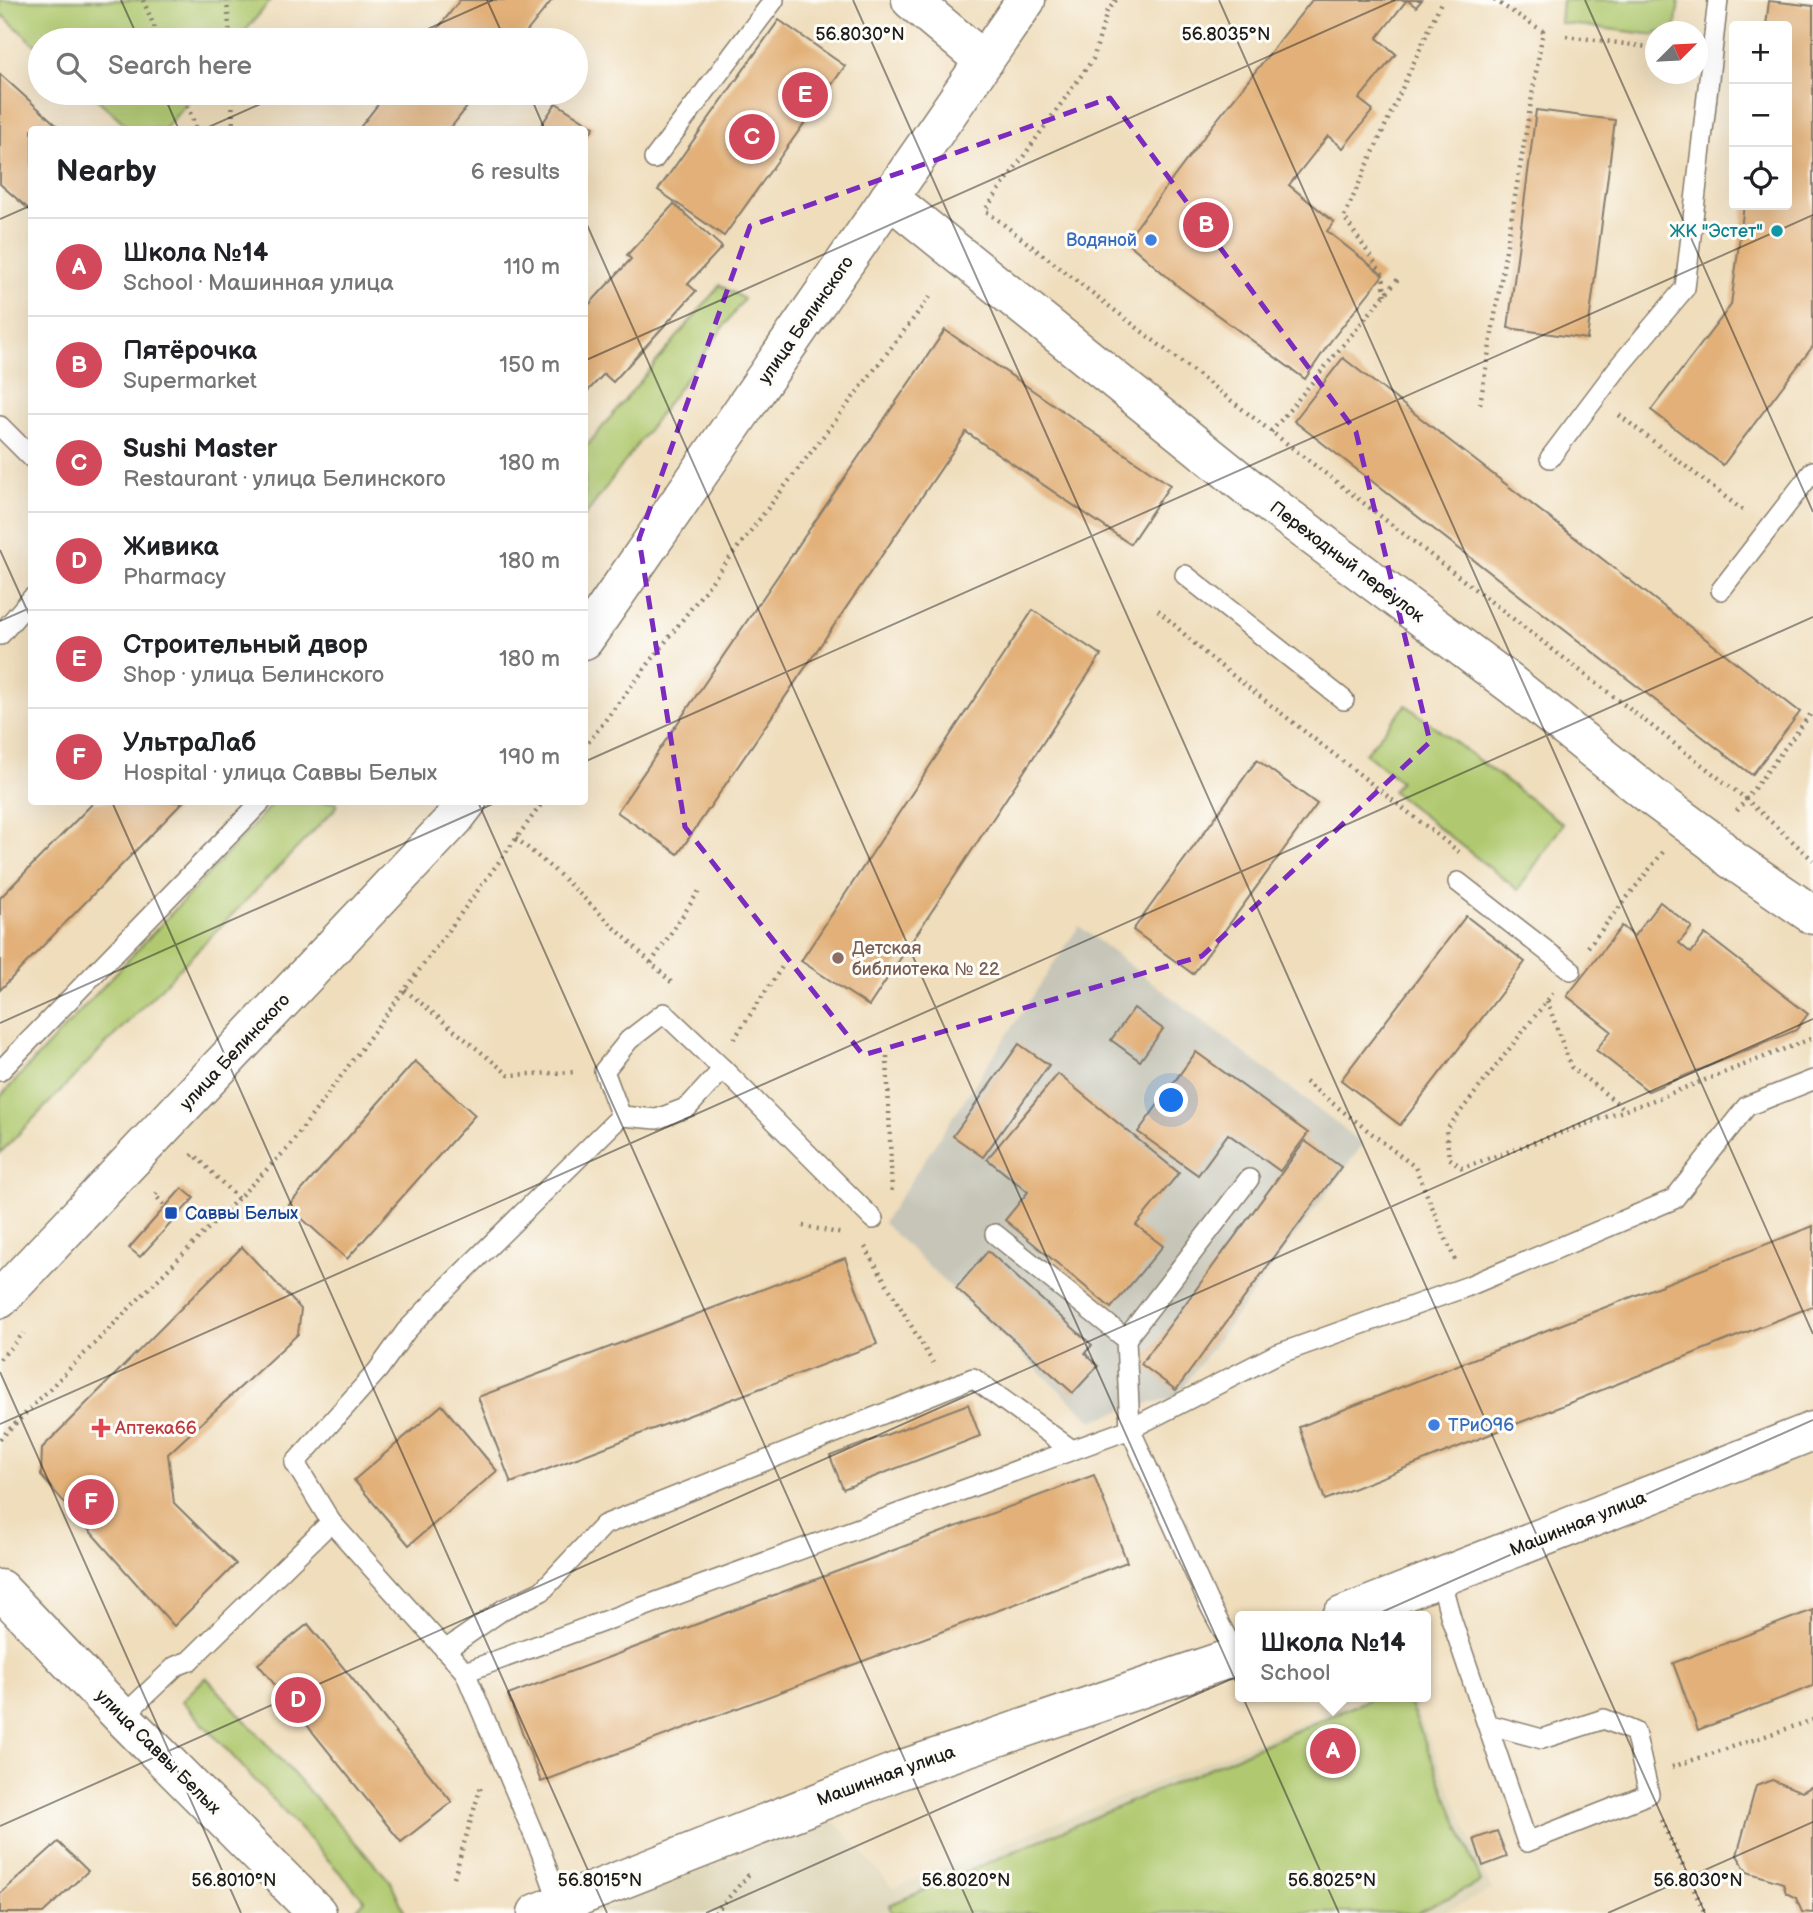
<!DOCTYPE html>
<meta charset="utf-8">
<style>
body{margin:0;font-family:"Balsamiq Sans",sans-serif;background:#f6f6f6;color:#202124}
.controls{position:absolute;right:21px;top:21px;display:grid;overflow:hidden;border-radius:7px;box-shadow:0 7px 28px #0002}
.controls button{width:63px;height:63px;display:grid;place-items:center;padding:0;border:0;border-bottom:2px solid #e0e0e0;background:#fff;color:#202124;font:35px sans-serif}
.compass{position:absolute;left:1645px;top:21px;width:63px;height:63px;border-radius:50%;background:#fff;box-shadow:0 7px 28px #0002;rotate:66deg}
.you{position:absolute;left:1172px;top:1101px;width:24px;height:24px;margin:-18px;border:5px solid #fff;border-radius:50%;background:#1a73e8;box-shadow:0 0 0 10px #1a73e833}
.badge{display:grid;place-items:center;width:46px;height:46px;border-radius:50%;background:#d1495b;color:#fff;font-size:23px;font-weight:700}
.pin{position:absolute;translate:-50% -50%;border:4px solid #fff;box-shadow:0 2px 7px #0006}
.popup{position:absolute;left:1235px;top:1611px;width:196px;height:91px;box-sizing:border-box;display:grid;place-content:center;border-radius:7px;background:#fff;filter:drop-shadow(0 2px 5px #0005);font-size:23px;white-space:nowrap;color:#757577}
.popup b{font-size:26px;color:#202124}
.popup::after{content:'';position:absolute;left:50%;top:100%;margin-left:-14px;border:14px solid transparent;border-top-color:#fff}
.list{margin:0;padding:0;list-style:none}
h2{display:flex;justify-content:space-between;align-items:center;height:91px;margin:0;padding:0 28px;font-size:30px}
h2 small{font-size:23px;font-weight:400;color:#757577}
.list li{display:grid;grid-template-columns:46px 1fr auto;gap:21px;align-items:center;box-sizing:border-box;height:98px;padding:0 28px;border-top:2px solid #e0e0e0}
.list b{display:block;font-size:26px;white-space:nowrap}
.list p{margin:0;font-size:23px;white-space:nowrap;color:#757577}
.list em{font-size:23px;font-style:normal;color:#757577}
.icon{flex:none;width:38px;height:38px;fill:none;stroke:currentColor;stroke-width:2;stroke-linecap:round;stroke-linejoin:round}
.map{position:relative;flex:none;width:1813px;height:1913px;overflow:hidden}
.search{position:absolute;background:#fff;box-shadow:0 7px 28px #0002;left:28px;top:28px;width:560px;height:77px;display:flex;align-items:center;gap:18px;box-sizing:border-box;padding:0 24px;border-radius:38px;color:#757577;font-size:26px}
.panel{position:absolute;background:#fff;box-shadow:0 7px 28px #0002;left:28px;top:126px;width:560px;height:679px;border-radius:7px}
.map>svg:first-child{display:block}
.built{fill:#dcd3b4}
.industrial{fill:#c6c5b8}
.green{fill:#b0c96f;stroke:#667246;stroke-width:2}
.building{fill:#e2b078}
.lines{fill:none;stroke-linecap:round;stroke-linejoin:round}
.lane-casing{stroke:#867c6c;stroke-width:22}
.street-casing{stroke:#867c6c;stroke-width:41}
.secondary-casing{stroke:#867c6c;stroke-width:41}
.path{stroke:#867c6c;stroke-width:4.5;stroke-dasharray:2 5;stroke-linecap:butt}
.lane{stroke:#fff;stroke-width:19}
.street{stroke:#fff;stroke-width:38}
.secondary{stroke:#fff;stroke-width:38}
.marked{fill:none;stroke:#7b2cbf;stroke-width:5;stroke-dasharray:14 9;stroke-linejoin:round}
.ticks{fill:none;stroke:#1c1c1c;stroke-width:2;stroke-opacity:0.45}
.culture-dot{fill:#0f9aa8;stroke:#fdfcf7;stroke-width:2.5}
.shop-dot{fill:#3f7fe0;stroke:#fdfcf7;stroke-width:2.5}
.education-dot{fill:#8d6e63;stroke:#fdfcf7;stroke-width:2.5}
.transit-dot{fill:#1a4fb4;stroke:#fdfcf7;stroke-width:2.5}
.health-dot{fill:#e0444e;stroke:#fdfcf7;stroke-width:2.5}
.labels{text-anchor:middle;dominant-baseline:central;stroke-width:6;stroke-linejoin:round;paint-order:stroke}
.culture-label{font-size:18px;fill:#0d838f;stroke:#fdfcf7;text-anchor:end}
.shop-label{font-size:18px;fill:#366cbe;stroke:#fdfcf7;text-anchor:end}
.street-label{font-size:18px;fill:#1c1c1c;stroke:#fdfcf7}
.education-label{font-size:18px;fill:#785e54;stroke:#fdfcf7;text-anchor:start}
.transit-label{font-size:18px;fill:#164399;stroke:#fdfcf7;text-anchor:start}
.health-label{font-size:18px;fill:#be3a42;stroke:#fdfcf7;text-anchor:start}
.ticks-label{font-size:18px;text-anchor:middle;fill:#1c1c1c;stroke:#fdfcf7;stroke-width:6;stroke-linejoin:round;paint-order:stroke}
</style>
<div class="map">
<svg width="1813" height="1913" viewBox="0 0 1813 1913">
<rect width="100%" height="100%" fill="#fdfcf7"/>
<filter id="ink" filterUnits="userSpaceOnUse"><feTurbulence type="fractalNoise" baseFrequency=".0143" numOctaves="2"/><feDisplacementMap in="SourceGraphic" scale="14" xChannelSelector="R" yChannelSelector="G"/><feConvolveMatrix kernelMatrix="1 2 1 2 8 2 1 2 1" color-interpolation-filters="sRGB"/></filter>
<filter id="wash" filterUnits="userSpaceOnUse"><feTurbulence type="fractalNoise" baseFrequency=".00686" numOctaves="4" result="noise"/><feDisplacementMap in="SourceGraphic" scale="28" xChannelSelector="R" yChannelSelector="G"/><feGaussianBlur stdDeviation="1.57" result="paint"/><feColorMatrix in="noise" values="0 0 0 0 0 0 0 0 0 0 0 0 0 0 0 0 0 1.4 0 .05"/><feComposite in="paint" operator="in"/></filter>
<g filter="url(#wash)">
<rect width="100%" height="100%" fill="#efddbb"/>
<!-- built -->
<polygon class="built" points="1367,1697 1412,1697 1492,1890 1442,1913 595,1913 782,1837 835,1822 893,1888"/>
<!-- industrial -->
<polygon class="industrial" points="1079,926 1363,1144 1175,1398 1129,1408 1092,1421 883,1223"/>
<!-- green -->
<g class="green">
<polygon points="0,0 271,0 238,40 40,40 40,49 0,13"/>
<polygon points="1562,0 1679,0 1675,31 1656,32 1655,35 1560,23"/>
<polygon points="90,93 195,93 165,129 132,130"/>
<polygon points="720,285 744,299 585,516 585,448"/>
<polygon points="1406,705 1563,824 1518,890 1392,791 1400,781 1365,753"/>
<polygon points="273,802 336,802 337,807 0,1153 0,1097 251,828"/>
<polygon points="206,1677 391,1882 405,1913 353,1913 365,1900 182,1701"/>
<polygon points="1375,1697 1407,1697 1481,1882 1416,1913 892,1913 889,1905"/>
</g>
<g id="blocks">
<!-- building -->
<g class="building">
<polygon points="460,0 552,0 520,40 429,40"/>
<polygon points="1312,0 1422,0 1416,7 1407,0 1377,38 1396,54 1359,99 1373,110 1343,148 1328,136 1289,185 1334,222 1327,231 1383,275 1330,342 1305,379 1179,287 1126,241 1212,126"/>
<polygon points="1769,1 1813,6 1813,346 1723,465 1651,410 1731,305 1744,205 1787,205 1787,26 1766,26"/>
<polygon points="779,20 845,66 724,236 658,190"/>
<polygon points="0,74 62,130 32,130 32,212 0,184"/>
<polygon points="387,93 478,93 449,130 358,130"/>
<polygon points="556,103 594,127 584,142 584,130 538,130"/>
<polygon points="1536,110 1615,120 1587,339 1508,328"/>
<polygon points="674,204 722,247 688,284 696,291 613,382 604,374 584,395 584,310 631,259 627,255"/>
<polygon points="945,330 1170,485 1130,544 966,432 678,854 617,812"/>
<polygon points="1343,358 1800,712 1752,775 1294,421"/>
<polygon points="1033,610 1101,655 869,1006 801,961"/>
<polygon points="1257,760 1317,804 1193,974 1133,930"/>
<polygon points="94,802 183,802 0,990 0,898"/>
<polygon points="1660,902 1692,927 1679,943 1691,953 1705,934 1808,1014 1796,1030 1648,1091 1596,1050 1611,1031 1567,996 1622,926 1634,936"/>
<polygon points="1466,916 1525,962 1400,1125 1341,1080"/>
<polygon points="1134,1008 1163,1029 1140,1061 1111,1040"/>
<polygon points="1019,1044 1049,1065 983,1157 953,1136"/>
<polygon points="1196,1052 1308,1133 1280,1171 1228,1134 1198,1175 1138,1132"/>
<polygon points="415,1061 475,1115 347,1259 288,1206"/>
<polygon points="1058,1074 1179,1173 1136,1225 1163,1246 1111,1308 1005,1220 1028,1192 987,1159"/>
<polygon points="1305,1141 1341,1167 1176,1390 1141,1364"/>
<polygon points="182,1188 194,1198 140,1257 129,1248"/>
<polygon points="1813,1226 1813,1306 1325,1500 1299,1427"/>
<polygon points="242,1247 301,1309 298,1334 168,1454 174,1503 236,1564 174,1626 41,1476 42,1448"/>
<polygon points="988,1251 1092,1345 1085,1353 1098,1366 1073,1393 956,1288"/>
<polygon points="845,1258 877,1344 511,1483 478,1397"/>
<polygon points="968,1404 980,1436 843,1489 830,1456"/>
<polygon points="442,1405 497,1471 409,1545 354,1480"/>
<polygon points="1094,1475 1127,1562 541,1782 508,1695"/>
<polygon points="1813,1610 1813,1686 1698,1730 1673,1663"/>
<polygon points="308,1624 452,1802 401,1842 258,1664"/>
<polygon points="1772,1780 1802,1792 1813,1786 1813,1913 1802,1912 1796,1898 1786,1893 1783,1883 1747,1872 1737,1855 1756,1786"/>
<polygon points="1497,1831 1507,1857 1483,1866 1474,1839"/>
<polygon points="58,1842 88,1871 43,1913 0,1913 0,1894"/>
</g>
</g>
</g>
<g filter="url(#ink)">
<use href="#blocks" fill-opacity="0" stroke="#867c6c" stroke-width="2"/>
<g class="lines">
<defs>
<g id="lane">
<polyline points="654,159 774,0"/>
<polyline points="0,426 32,458"/>
<polyline points="1550,458 1620,365 1685,288 1718,0"/>
<polyline points="1185,575 1344,700"/>
<polyline points="1721,590 1813,471"/>
<polyline points="0,635 32,598"/>
<polyline points="1458,882 1571,970"/>
<polygon points="664,1013 723,1069 688,1107 657,1119 621,1116 604,1071 629,1040"/>
<polyline points="723,1069 873,1219"/>
<polyline points="0,1071 261,802"/>
<polyline points="621,1116 447,1288 406,1331 378,1370 295,1463 331,1522 465,1672 1130,1429 1275,1355 1466,1287 1674,1199 1747,1106 1813,1080"/>
<polyline points="995,1234 1126,1339 1130,1429 1208,1602 1237,1657"/>
<polyline points="1126,1339 1249,1179"/>
<polyline points="1440,1578 1451,1618 1527,1842 1649,1794 1635,1732 1604,1719 1542,1739 1487,1724"/>
<polyline points="445,1650 504,1609 542,1591 604,1525 973,1378 1072,1450"/>
<polyline points="465,1672 541,1852 560,1905"/>
<polyline points="122,1717 176,1666 189,1661 331,1522"/>
</g>
<g id="street">
<polyline points="911,0 984,61"/>
<polyline points="889,198 1254,492 1511,684 1655,799 1713,842 1731,859 1813,915"/>
<polyline points="1342,1616 1813,1431"/>
<polyline points="537,1913 903,1769 1240,1655"/>
</g>
<g id="secondary">
<polyline points="584,640 1026,0"/>
<polyline points="0,1299 454,819 467,802"/>
<polyline points="0,1589 122,1717 317,1913"/>
</g>
</defs>
<!-- lane casing -->
<use href="#lane" class="lane-casing"/>
<!-- street casing -->
<use href="#street" class="street-casing"/>
<!-- secondary casing -->
<use href="#secondary" class="secondary-casing"/>
<!-- path -->
<g class="path">
<polyline points="143,0 160,40"/>
<polyline points="227,0 230,40"/>
<polyline points="1116,0 1107,12 1093,59 985,210 1746,799 1813,711"/>
<polyline points="1566,36 1656,48"/>
<polyline points="182,93 197,130"/>
<polyline points="232,93 233,130"/>
<polyline points="1385,295 1383,275 1344,217 1442,0"/>
<polyline points="1480,404 1543,31 1494,0"/>
<polyline points="1619,415 1745,512"/>
<polyline points="1271,432 1398,279"/>
<polyline points="1158,610 1208,656 1459,852"/>
<polyline points="584,748 930,297"/>
<polyline points="1737,811 1746,799 1813,860"/>
<polyline points="516,838 561,876 672,983"/>
<polyline points="1588,947 1663,852"/>
<polyline points="651,963 699,891"/>
<polyline points="405,990 509,1075 576,1072"/>
<polyline points="1553,993 1446,1130 1449,1158 1462,1168 1651,1101 1813,1038"/>
<polyline points="1547,1001 1571,1067 1625,1109"/>
<polyline points="734,1039 782,967"/>
<polyline points="887,1056 892,1194"/>
<polyline points="1305,1082 1415,1167 1455,1260"/>
<polyline points="192,1156 194,1154 238,1199"/>
<polyline points="157,1193 155,1195 171,1213"/>
<polyline points="803,1226 843,1234"/>
<polyline points="865,1247 933,1363"/>
<polyline points="0,1359 24,1333"/>
<polyline points="0,1439 288,1148 543,802"/>
<polyline points="1672,1767 1813,1720"/>
<polyline points="1661,1820 1705,1913"/>
<polyline points="454,1877 481,1786"/>
<polyline points="715,1913 749,1874"/>
</g>
<!-- lane -->
<use href="#lane" class="lane"/>
<!-- street -->
<use href="#street" class="street"/>
<!-- secondary -->
<use href="#secondary" class="secondary"/>
</g>
</g>
<!-- marked area -->
<path class="marked" d="M1110,98L1356,432L1430,742L1202,956L863,1055L685,827L639,539L750,226Z"/>
<!-- ticks -->
<path class="ticks" d="M121,0L139,40M487,0L505,40M853,0L1705,1913M1219,0L1813,1334M1585,0L1813,512M403,40L493,0M163,93L179,130M529,93L545,130M202,130L285,93M584,218L1339,1913M0,219L32,205M584,361L1395,0M0,550L32,621M0,621L32,607M584,762L1813,215M112,802L607,1913M478,802L973,1913M0,1023L497,802M0,1372L241,1913M0,1424L1813,617M0,1826L1813,1019M706,1913L1813,1420M1608,1913L1813,1822"/>
<!-- markers -->
<circle class="culture-dot" cx="1777" cy="231" r="7"/>
<g class="shop-dot">
<circle cx="1151" cy="240" r="7"/>
<circle cx="1434" cy="1425" r="7"/>
</g>
<circle class="education-dot" cx="838" cy="958" r="7"/>
<rect class="transit-dot" x="164" y="1206" width="14" height="14" rx="3.5"/>
<path class="health-dot" d="M97.5 1417.5h7v7h7v7h-7v7h-7v-7h-7v-7h7z"/>
<g class="labels">
<!-- culture labels -->
<g class="culture-label">
<text x="1763" y="231">ЖК "Эстет"</text>
</g>
<!-- shop labels -->
<g class="shop-label">
<text x="1137" y="240">Водяной</text>
<text x="1448" y="1425" text-anchor="start">ТРиО96</text>
</g>
<!-- street labels -->
<g class="street-label">
<text transform="translate(806 320) rotate(-55)">улица Белинского</text>
<text transform="translate(1347 562) rotate(37)">Переходный переулок</text>
<text transform="translate(235 1052) rotate(-47)">улица Белинского</text>
<text transform="translate(1578 1524) rotate(-22)">Машинная улица</text>
<text transform="translate(158 1752) rotate(45)">улица Саввы Белых</text>
<text transform="translate(886 1776) rotate(-20)">Машинная улица</text>
</g>
<!-- education labels -->
<g class="education-label">
<text x="852" y="948">Детская<tspan x="852" dy="21">библиотека № 22</tspan></text>
</g>
<!-- transit labels -->
<g class="transit-label">
<text x="185" y="1213">Саввы Белых</text>
</g>
<!-- health labels -->
<g class="health-label">
<text x="115" y="1428">Аптека66</text>
</g>
</g>
<g class="ticks-label">
<text x="860" y="40">56.8030°N</text>
<text x="1226" y="40">56.8035°N</text>
<text x="234" y="1886">56.8010°N</text>
<text x="600" y="1886">56.8015°N</text>
<text x="966" y="1886">56.8020°N</text>
<text x="1332" y="1886">56.8025°N</text>
<text x="1698" y="1886">56.8030°N</text>
</g>
</svg>
<div class="controls">
<button>+</button>
<button>−</button>
<button><svg class="icon" aria-label="locate" viewBox="0 0 24 24"><circle cx="12" cy="12" r="6"/><path d="M12 2v4M12 18v4M2 12h4M18 12h4"/></svg></button>
</div>
<svg class="compass" viewBox="-18 -18 36 36"><path d="M0-13l5 13h-10z" fill="#e53935"/><path d="M0 13l5-13h-10z" fill="#757577"/></svg>
<div class="you"></div>
<div class="pin badge" style="left:1333px;top:1751px">A</div>
<div class="popup"><b>Школа №14</b>School</div>
<div class="pin badge" style="left:1206px;top:225px">B</div>
<div class="pin badge" style="left:752px;top:137px">C</div>
<div class="pin badge" style="left:298px;top:1700px">D</div>
<div class="pin badge" style="left:805px;top:95px">E</div>
<div class="pin badge" style="left:91px;top:1502px">F</div>
<div class="search"><svg class="icon" aria-label="search" viewBox="0 0 24 24"><circle cx="10" cy="10" r="6"/><path d="M15 15l6 6"/></svg>Search here</div>
<section class="panel">
<h2>Nearby<small>6 results</small></h2>
<ul class="list">
<li><span class="badge">A</span><div><b>Школа №14</b><p>School · Машинная улица</p></div><em>110 m</em></li>
<li><span class="badge">B</span><div><b>Пятёрочка</b><p>Supermarket</p></div><em>150 m</em></li>
<li><span class="badge">C</span><div><b>Sushi Master</b><p>Restaurant · улица Белинского</p></div><em>180 m</em></li>
<li><span class="badge">D</span><div><b>Живика</b><p>Pharmacy</p></div><em>180 m</em></li>
<li><span class="badge">E</span><div><b>Строительный двор</b><p>Shop · улица Белинского</p></div><em>180 m</em></li>
<li><span class="badge">F</span><div><b>УльтраЛаб</b><p>Hospital · улица Саввы Белых</p></div><em>190 m</em></li>
</ul>
</section>
</div>
